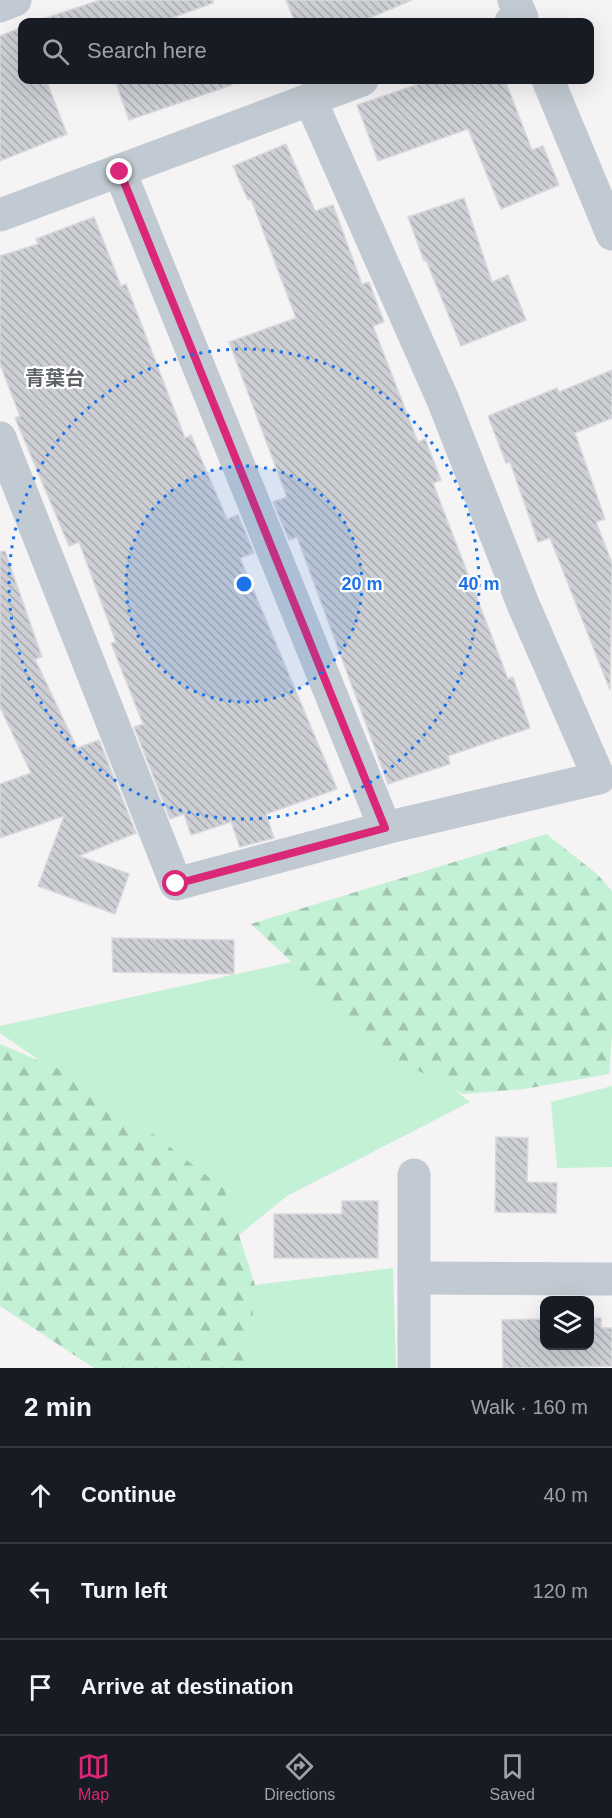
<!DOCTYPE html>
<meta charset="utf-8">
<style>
body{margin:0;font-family:Arial,"Noto Sans JP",sans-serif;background:#20242c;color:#f1f3f6}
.controls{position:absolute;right:18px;bottom:18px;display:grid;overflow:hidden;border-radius:12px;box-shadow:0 6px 24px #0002}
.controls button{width:54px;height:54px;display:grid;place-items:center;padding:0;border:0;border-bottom:2px solid #363941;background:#171b24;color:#f1f3f6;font:30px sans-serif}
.stop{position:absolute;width:18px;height:18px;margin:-14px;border:4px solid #db2777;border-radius:50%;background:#fff}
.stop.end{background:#db2777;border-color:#fff;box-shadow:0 2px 6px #0008}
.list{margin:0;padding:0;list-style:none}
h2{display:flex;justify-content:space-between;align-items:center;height:78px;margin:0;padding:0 24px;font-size:26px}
h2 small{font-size:20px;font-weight:400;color:#9ea1a6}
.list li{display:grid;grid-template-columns:39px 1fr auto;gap:18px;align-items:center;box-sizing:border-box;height:96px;padding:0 24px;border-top:2px solid #363941}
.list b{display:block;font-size:22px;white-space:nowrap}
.list em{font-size:20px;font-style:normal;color:#9ea1a6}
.icon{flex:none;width:33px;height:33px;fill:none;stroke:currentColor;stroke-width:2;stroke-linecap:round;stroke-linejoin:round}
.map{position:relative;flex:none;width:612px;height:1368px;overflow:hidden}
.search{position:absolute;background:#171b24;box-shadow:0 6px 24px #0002;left:18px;right:18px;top:18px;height:66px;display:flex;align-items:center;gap:15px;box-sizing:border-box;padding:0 21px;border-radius:12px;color:#9ea1a6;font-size:22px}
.sheet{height:366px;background:#171b24}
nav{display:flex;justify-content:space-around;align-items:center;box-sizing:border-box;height:84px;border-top:2px solid #363941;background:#171b24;font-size:16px;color:#9ea1a6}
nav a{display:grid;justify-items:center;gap:3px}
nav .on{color:#db2777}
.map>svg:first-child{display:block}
.green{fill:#c3f1d5}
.forest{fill:url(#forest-firs)}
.building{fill:url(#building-back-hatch);stroke:#d7d9de;stroke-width:1.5}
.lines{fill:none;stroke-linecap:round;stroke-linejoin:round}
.minor{stroke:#c1cad2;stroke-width:33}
.route{stroke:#db2777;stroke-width:8}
.ring{fill:none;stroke:#1a73e8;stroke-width:3;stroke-dasharray:3 6}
.labels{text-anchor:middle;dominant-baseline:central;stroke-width:4.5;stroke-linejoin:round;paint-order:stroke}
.quarter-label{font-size:20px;font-weight:bold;fill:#5f6368;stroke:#fff}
.centre{fill:#1a73e8;stroke:#fff;stroke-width:3}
.ring-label{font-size:18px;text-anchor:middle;font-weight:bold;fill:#1a73e8;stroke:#fff;stroke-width:4.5;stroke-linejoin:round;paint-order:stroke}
</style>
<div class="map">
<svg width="612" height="1368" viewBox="0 0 612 1368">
<defs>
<pattern id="forest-firs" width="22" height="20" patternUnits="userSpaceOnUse" patternTransform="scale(1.5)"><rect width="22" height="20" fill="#c3f1d5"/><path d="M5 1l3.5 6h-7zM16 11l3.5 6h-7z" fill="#a0c6b0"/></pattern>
<pattern id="building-back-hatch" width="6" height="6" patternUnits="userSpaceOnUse" patternTransform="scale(1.5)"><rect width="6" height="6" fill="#cdcfd5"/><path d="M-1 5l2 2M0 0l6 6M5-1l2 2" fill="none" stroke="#a8abb0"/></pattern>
</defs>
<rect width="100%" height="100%" fill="#f5f3f3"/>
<!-- green -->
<g class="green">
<polygon points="291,962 470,1102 287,1196 239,1235 212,1180 0,1033 0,1026"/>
<polygon points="612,1086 612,1167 557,1168 551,1102"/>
<polygon points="393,1268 396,1368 244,1368 255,1285"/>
</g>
<!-- forest -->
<g class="forest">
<polygon points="546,834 597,874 612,891 612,1035 609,1074 524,1089 463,1094 394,1058 251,924"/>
<polygon points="0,1044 82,1079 224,1189 255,1285 249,1368 94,1368 0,1306"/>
</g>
<!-- building -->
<g class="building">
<polygon points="100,0 213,0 213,3 161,22 34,22"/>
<polygon points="286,0 412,0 360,22 295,22"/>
<polygon points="22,27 22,80 46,80 67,134 0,161 0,36"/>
<polygon points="115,80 232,80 232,85 129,120"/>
<polygon points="430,80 505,80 532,150 543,146 559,185 501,209 468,129 378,161 357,105"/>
<polygon points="286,144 315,211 333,205 362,284 369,282 384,322 373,326 418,442 425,439 441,480 433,483 508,679 513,677 530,728 448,756 450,764 388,784 297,537 289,540 273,502 287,497 229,342 296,318 251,199 248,200 233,166"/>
<polygon points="464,198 492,282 508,275 526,320 461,346 426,260 424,261 408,217"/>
<polygon points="94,217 121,286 126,284 185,438 191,435 227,519 238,515 254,553 240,558 337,789 266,814 274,838 240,847 231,822 191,835 184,814 170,819 134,727 143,724 111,643 116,642 79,542 69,546 15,418 20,416 0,364 0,256 38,244 36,239"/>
<polygon points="612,370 612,418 575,433 605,519 596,522 612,563 610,690 550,538 538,542 510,462 506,463 488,416 557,388 559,392"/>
<polygon points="5,551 42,657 35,659 77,748 99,740 136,833 79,856 129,874 115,914 38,886 64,816 0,838 0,784 31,773 0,707 0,552"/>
<polygon points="112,938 234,940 234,974 113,972"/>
<polygon points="496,1137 528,1138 527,1182 557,1183 556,1213 495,1212"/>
<polygon points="342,1201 378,1201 378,1258 274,1258 274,1214 342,1214"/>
<polygon points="590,1318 601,1318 601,1328 612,1328 612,1366 503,1368 502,1320 544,1319 544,1346 590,1346"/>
</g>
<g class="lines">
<!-- minor -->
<g class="minor">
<polyline points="0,6 15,0"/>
<polyline points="511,22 522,18 514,0"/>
<polyline points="548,80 612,234"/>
<polyline points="120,172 385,828"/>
<polyline points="0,215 362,80"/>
<polyline points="0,438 176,884 385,828 599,778 523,604 443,400 310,99"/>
<polyline points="414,1175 414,1368"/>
<polyline points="414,1278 612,1279"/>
</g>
</g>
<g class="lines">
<!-- route -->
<polyline class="route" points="120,172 385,828 176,884"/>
</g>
<!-- distance rings -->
<circle cx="244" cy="584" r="118" fill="#1a73e8" fill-opacity=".12"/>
<g class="ring">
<circle cx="244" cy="584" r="118"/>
<circle cx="244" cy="584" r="235"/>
</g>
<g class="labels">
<!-- quarter labels -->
<g class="quarter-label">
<text x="55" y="378">青葉台</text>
</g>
</g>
<circle cx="244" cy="584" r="9" class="centre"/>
<g class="ring-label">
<text x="362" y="590">20 m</text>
<text x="479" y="590">40 m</text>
</g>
</svg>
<div class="controls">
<button><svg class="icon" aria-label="layers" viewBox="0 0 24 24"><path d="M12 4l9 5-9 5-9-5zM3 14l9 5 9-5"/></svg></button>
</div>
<div class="stop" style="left:176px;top:884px"></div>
<div class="stop end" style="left:120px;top:172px"></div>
<div class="search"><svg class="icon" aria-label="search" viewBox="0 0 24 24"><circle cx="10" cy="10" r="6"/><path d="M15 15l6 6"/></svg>Search here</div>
</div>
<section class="sheet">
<h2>2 min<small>Walk · 160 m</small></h2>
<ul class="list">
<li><svg class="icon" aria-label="ahead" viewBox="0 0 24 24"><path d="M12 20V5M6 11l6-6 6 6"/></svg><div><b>Continue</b></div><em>40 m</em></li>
<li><svg class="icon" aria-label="left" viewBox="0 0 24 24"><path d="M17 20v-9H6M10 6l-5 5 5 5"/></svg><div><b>Turn left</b></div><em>120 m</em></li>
<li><svg class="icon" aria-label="arrive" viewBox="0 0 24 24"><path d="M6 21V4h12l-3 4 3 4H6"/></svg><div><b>Arrive at destination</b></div></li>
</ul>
</section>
<nav>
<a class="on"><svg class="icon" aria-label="map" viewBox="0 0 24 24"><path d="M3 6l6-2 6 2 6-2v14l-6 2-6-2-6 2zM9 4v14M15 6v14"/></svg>Map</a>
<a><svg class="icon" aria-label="directions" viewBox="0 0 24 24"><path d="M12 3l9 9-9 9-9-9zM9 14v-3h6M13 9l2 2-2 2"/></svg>Directions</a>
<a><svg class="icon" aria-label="saved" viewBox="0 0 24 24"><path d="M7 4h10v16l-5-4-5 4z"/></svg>Saved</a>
</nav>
